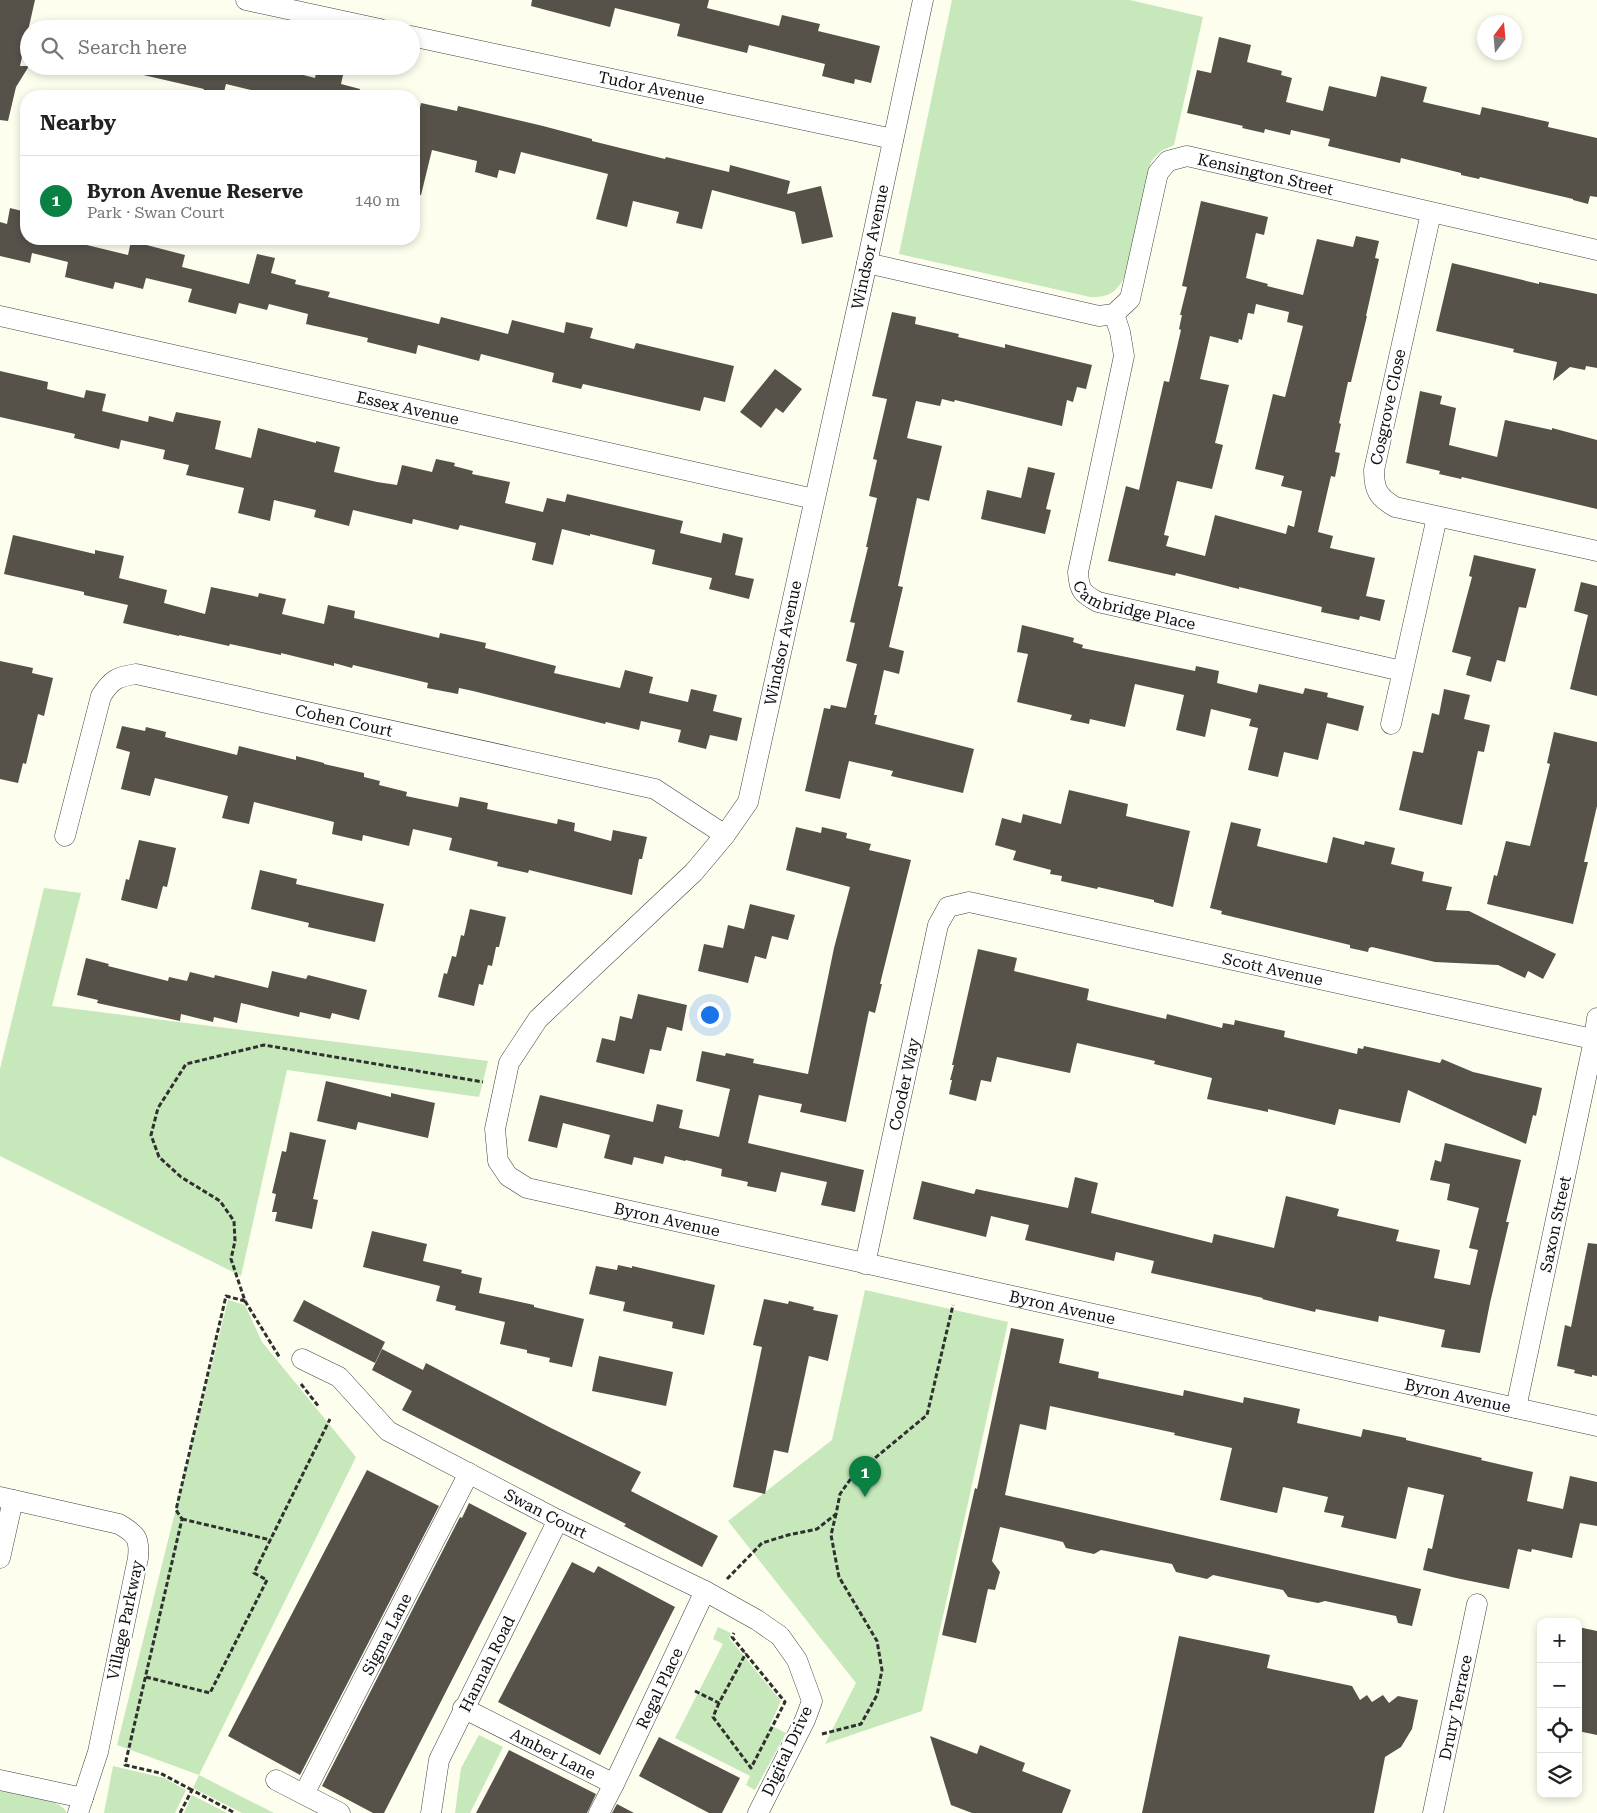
<!DOCTYPE html>
<meta charset="utf-8">
<style>
body{margin:0;font-family:"Roboto Serif",serif;background:#f2f2f2;color:#222}
.controls{position:absolute;right:15px;bottom:15px;display:grid;overflow:hidden;border-radius:10px;box-shadow:0 2px 8px #0003}
.controls button{width:45px;height:45px;display:grid;place-items:center;padding:0;border:0;border-bottom:1px solid #e0e0e0;background:#fff;color:#222;font:25px sans-serif}
.compass{position:absolute;left:1477px;top:15px;width:45px;height:45px;border-radius:50%;background:#fff;box-shadow:0 2px 8px #0003;rotate:16deg}
.you{position:absolute;left:709px;top:1014px;width:18px;height:18px;margin:-12px;border:4px solid #fff;border-radius:50%;background:#1a73e8;box-shadow:0 0 0 8px #1a73e833}
.badge{display:grid;place-items:center;width:32px;height:32px;border-radius:50%;background:#0b8043;color:#fff;font-size:16px;font-weight:700}
.pin{position:absolute;translate:-50% -41px;filter:drop-shadow(0 1px 2px #0008)}
.pin::after{content:'';position:absolute;top:26px;width:18px;height:15px;background:inherit;clip-path:polygon(0 0,100% 0,50% 100%)}
.list{margin:0;padding:0;list-style:none}
h2{display:flex;justify-content:space-between;align-items:center;height:65px;margin:0;padding:0 20px;font-size:21px}
h2 small{font-size:16px;font-weight:400;color:#767676}
.list li{display:grid;grid-template-columns:32px 1fr auto;gap:15px;align-items:center;box-sizing:border-box;height:90px;padding:0 20px;border-top:1px solid #e0e0e0}
.list b{display:block;font-size:19px;white-space:nowrap}
.list p{margin:0;font-size:16px;white-space:nowrap;color:#767676}
.list em{font-size:16px;font-style:normal;color:#767676}
.icon{flex:none;width:28px;height:28px;fill:none;stroke:currentColor;stroke-width:2;stroke-linecap:round;stroke-linejoin:round}
.map{position:relative;flex:none;width:1597px;height:1813px;overflow:hidden}
.search{position:absolute;background:#fff;box-shadow:0 2px 8px #0003;left:20px;top:20px;width:400px;height:55px;display:flex;align-items:center;gap:12px;box-sizing:border-box;padding:0 18px;border-radius:28px;color:#767676;font-size:19px}
.panel{position:absolute;background:#fff;box-shadow:0 2px 8px #0003;left:20px;top:90px;width:400px;height:155px;border-radius:20px}
.map>svg:first-child{display:block}
.green{fill:#c6e8ba}
.building{fill:#56524a;fill-rule:evenodd}
.lines{fill:none;stroke-linecap:round;stroke-linejoin:round}
.street-casing{stroke:#414141;stroke-width:21}
.path{stroke:#303030;stroke-width:3;stroke-dasharray:5 2.5;stroke-linecap:butt}
.street{stroke:#fff;stroke-width:20}
.labels{text-anchor:middle;dominant-baseline:central;stroke-width:5;stroke-linejoin:round;paint-order:stroke}
.street-label{font-size:16px;fill:#0e0e0e;stroke:#fff}
</style>
<div class="map">
<svg width="1597" height="1813" viewBox="0 0 1597 1813">
<rect width="100%" height="100%" fill="#fefeef"/>
<!-- green -->
<g class="green">
<path d="M952,0H1130L1203,17L1174,145L1161,151L1151,161L1124,278C1116,293 1107,298 1090,297L899,254Z"/>
<polygon points="44,888 81,893 52,1006 488,1061 479,1097 287,1070 241,1276 0,1156 0,1069"/>
<polygon points="865,1290 1008,1322 922,1711 825,1744 856,1683 728,1521 832,1440"/>
<polygon points="228,1300 245,1305 262,1342 356,1457 199,1775 274,1813 242,1813 193,1788 199,1775 117,1745"/>
<polygon points="718,1627 731,1633 729,1638 781,1701 770,1725 786,1733 755,1790 746,1785 750,1776 675,1738 723,1644 713,1639"/>
<polygon points="479,1735 503,1747 470,1813 455,1813 461,1768"/>
<polygon points="113,1766 164,1778 186,1790 175,1813 104,1813"/>
<path d="M0,1790C16,1793 61,1798 67,1813H0Z"/>
<polygon points="192,1795 227,1813 184,1813"/>
</g>
<!-- building -->
<g class="building">
<polygon points="0,0 35,0 20,66 29,66 16,87 8,121 0,120"/>
<polygon points="532,0 709,0 707,8 779,26 782,15 820,24 818,31 880,46 871,83 855,79 854,84 822,76 825,64 749,45 747,53 677,36 680,24 615,8 610,27 531,6"/>
<polygon points="1219,37 1251,45 1247,62 1282,71 1281,75 1292,78 1286,102 1323,111 1329,86 1376,97 1381,76 1427,87 1423,102 1480,115 1482,107 1549,122 1548,127 1597,138 1597,197 1590,196 1588,204 1573,200 1573,199 1480,177 1479,179 1461,175 1461,173 1401,158 1400,163 1328,146 1330,139 1291,130 1290,135 1265,129 1264,133 1242,128 1243,126 1187,113 1197,70 1211,73"/>
<polygon points="140,66 269,66 315,78 317,68 343,75 341,84 360,89 359,96 275,96 226,84 223,96 203,91 204,89 139,74"/>
<polygon points="421,103 457,111 458,106 543,126 592,139 592,141 665,159 666,157 729,172 730,165 790,181 787,194 821,186 833,237 802,244 795,212 712,190 702,229 676,223 679,212 633,201 627,227 596,219 608,174 521,152 515,174 499,170 497,178 475,172 477,161 432,150 421,195 414,194 414,134"/>
<path d="M1201,201L1268,217L1264,235L1256,233L1246,278L1268,284L1267,286L1303,295L1317,239L1353,247L1356,236L1379,241L1375,258L1379,259L1366,316H1367L1351,382H1348L1339,423L1341,424L1335,452L1340,453L1335,477L1331,476L1318,532L1333,536L1330,548L1375,558L1366,596L1385,600L1380,621L1360,616L1359,620L1321,612L1322,607L1239,587V589L1176,573L1175,576L1108,561L1126,486L1139,490L1164,381L1169,382L1181,330L1179,329L1182,315H1180L1187,287L1182,286ZM1256,304L1289,312L1287,322L1303,326L1285,397L1273,394L1255,469L1284,476L1281,486L1302,491L1294,527L1288,525L1286,534L1215,515L1205,556L1166,546L1169,536L1164,535L1177,481L1212,489L1223,445L1215,443L1229,385L1200,379L1210,336L1238,343L1239,339L1242,340L1248,313L1254,314Z"/>
<polygon points="10,208 26,212 26,239 62,239 128,255 131,241 185,255 182,267 249,284 257,254 275,258 271,273 296,280 295,284 330,292 328,297 439,324 441,317 508,334 512,320 564,333 566,322 593,328 590,338 634,349 636,343 734,366 725,402 704,397 700,411 583,384 581,389 552,382 554,373 481,354 479,361 418,345 416,354 367,342 368,338 306,324 308,314 269,304 267,310 239,303 236,314 188,302 192,289 146,278 143,289 115,282 113,289 65,277 68,262 32,253 30,263 0,256 0,222 7,224"/>
<polygon points="1452,263 1539,284 1539,282 1597,294 1597,368 1586,366 1585,370 1570,367 1553,381 1557,362 1513,352 1514,349 1436,331"/>
<polygon points="892,312 916,317 915,324 959,334 958,337 1005,348 1005,344 1092,365 1086,389 1077,387 1073,402 1067,400 1062,426 955,400 954,402 942,399 940,406 916,401 907,438 942,446 929,501 917,498 898,586 903,587 889,647 904,651 899,674 884,670 874,715 877,715 875,724 974,749 963,793 891,776 893,771 849,761 840,799 805,791 824,708 830,709 831,705 846,708 857,664 846,661 855,623 850,622 868,547 866,547 877,498 869,496 877,460 873,459 887,399 872,396"/>
<polygon points="775,369 802,389 783,413 776,408 761,428 740,412"/>
<polygon points="0,371 48,382 47,389 84,398 86,390 106,394 102,411 148,422 149,416 173,422 176,412 221,421 215,449 251,458 258,428 316,443 316,441 340,447 334,472 377,482 397,485 402,465 432,472 436,459 455,463 454,466 473,471 472,474 510,482 505,503 543,512 547,498 565,502 567,494 683,521 680,533 721,543 723,533 743,538 735,575 754,579 749,599 709,589 712,578 652,564 655,550 590,534 590,536 562,529 553,565 532,560 536,543 460,525 458,530 413,519 412,524 353,510 349,526 314,517 316,510 274,500 270,521 238,513 244,488 186,475 189,465 163,459 165,450 121,440 119,449 74,438 75,434 0,417"/>
<polygon points="1420,391 1442,396 1440,404 1456,408 1449,445 1497,457 1505,420 1552,430 1552,428 1597,440 1597,509 1462,477 1461,479 1439,474 1440,471 1406,463"/>
<polygon points="1028,467 1055,473 1046,509 1051,510 1045,534 981,519 987,490 1021,498"/>
<polygon points="13,535 95,554 95,550 124,556 119,578 167,590 164,603 205,614 211,587 258,597 259,593 286,599 282,614 324,624 328,605 355,611 354,618 439,638 440,633 486,643 485,648 556,666 554,673 620,688 625,670 653,677 649,693 688,702 691,689 717,695 713,711 742,718 737,741 710,735 706,749 678,742 681,730 641,721 639,730 606,722 605,724 473,691 459,688 458,694 427,688 428,683 353,665 352,668 334,663 334,666 281,653 281,655 230,644 229,646 179,635 179,636 123,623 128,605 84,595 84,592 4,574"/>
<polygon points="1474,555 1536,569 1526,608 1519,607 1505,662 1497,660 1491,682 1466,675 1471,657 1452,652 1472,577 1469,576"/>
<polygon points="1581,582 1597,586 1597,696 1570,689 1588,615 1574,611"/>
<polygon points="1022,625 1074,638 1073,642 1083,645 1082,648 1195,671 1196,666 1219,671 1217,683 1257,693 1259,684 1303,694 1305,688 1328,693 1327,697 1364,706 1358,731 1327,723 1318,760 1284,752 1278,777 1248,770 1258,728 1249,726 1251,719 1211,709 1205,737 1176,730 1184,695 1135,684 1125,727 1090,719 1089,724 1070,720 1072,715 1017,702 1028,654 1017,652"/>
<polygon points="0,661 33,668 32,673 53,678 44,716 38,714 26,764 23,763 18,783 0,779"/>
<polygon points="1444,689 1470,695 1464,719 1490,725 1484,752 1478,751 1462,825 1399,810 1413,751 1423,753 1432,713 1439,715"/>
<polygon points="122,726 145,731 146,727 166,732 165,737 237,755 239,746 296,760 296,756 324,763 324,764 364,773 364,777 380,781 379,785 407,792 406,796 458,807 460,797 488,803 487,809 557,824 558,819 575,823 574,831 611,841 613,830 647,837 642,859 639,859 632,895 529,870 528,873 497,866 498,862 449,850 452,838 413,829 409,846 363,835 362,841 332,834 334,822 254,802 249,824 222,818 228,796 155,778 150,796 121,789 130,752 116,748"/>
<polygon points="1554,732 1597,742 1597,806 1584,862 1588,862 1573,924 1487,904 1494,875 1497,876 1506,841 1530,846 1550,764 1547,763"/>
<polygon points="1069,790 1128,804 1126,816 1190,831 1173,907 1154,902 1154,900 1098,887 1097,889 1061,881 1062,876 1050,874 1051,870 1013,860 1016,851 995,845 1002,818 1021,823 1023,814 1061,824"/>
<polygon points="1231,822 1261,829 1257,846 1327,863 1333,837 1364,845 1365,841 1395,848 1391,864 1424,872 1422,881 1452,887 1446,910 1469,911 1556,954 1543,979 1528,971 1525,978 1498,965 1435,962 1372,947 1369,948 1368,952 1350,948 1350,945 1221,914 1222,911 1210,908"/>
<polygon points="796,827 821,833 822,827 847,833 846,838 871,844 869,850 911,860 880,984 882,984 875,1013 869,1011 846,1122 800,1112 802,1104 759,1095 748,1143 864,1170 855,1212 821,1205 827,1182 781,1172 776,1192 747,1186 748,1182 721,1176 722,1169 686,1160 685,1161 665,1156 663,1164 634,1157 632,1165 604,1158 610,1135 563,1123 557,1148 528,1141 540,1095 653,1122 657,1104 683,1110 679,1128 719,1137 730,1089 696,1081 702,1051 725,1056 726,1053 754,1059 753,1063 808,1074 834,948 850,887 786,870"/>
<polygon points="139,840 176,848 167,887 163,886 157,909 121,900 126,879 129,880"/>
<polygon points="260,870 297,879 296,884 384,904 375,942 308,927 309,923 251,909"/>
<polygon points="750,904 795,915 788,940 772,936 766,959 755,956 748,983 698,971 704,944 723,948 728,925 744,929"/>
<polygon points="470,909 506,917 499,947 496,947 492,966 488,965 483,985 479,984 474,1006 438,997 444,973 447,974 452,956 456,957 461,935 464,936"/>
<polygon points="978,949 1017,958 1014,971 1089,989 1087,1000 1166,1019 1167,1014 1222,1028 1223,1023 1234,1025 1235,1020 1285,1031 1284,1037 1357,1054 1358,1048 1363,1049 1364,1046 1440,1063 1442,1059 1473,1072 1542,1088 1536,1116 1533,1115 1526,1144 1408,1090 1400,1123 1339,1109 1335,1125 1268,1109 1268,1112 1207,1099 1212,1078 1154,1064 1155,1061 1077,1043 1070,1073 997,1057 991,1082 981,1080 976,1101 949,1094 952,1080 950,1080 954,1065 952,1065"/>
<polygon points="86,958 109,964 108,966 168,981 169,977 187,981 190,972 214,978 215,975 268,988 272,971 306,979 308,975 367,990 359,1020 332,1013 330,1019 300,1012 299,1017 241,1003 237,1023 214,1017 213,1022 181,1014 180,1021 97,1003 98,1000 77,995"/>
<polygon points="638,994 687,1005 682,1031 667,1027 661,1051 650,1049 644,1074 596,1062 602,1038 615,1041 620,1016 632,1019"/>
<polygon points="326,1081 391,1097 391,1093 435,1103 428,1138 358,1122 356,1130 317,1121"/>
<polygon points="290,1132 326,1140 313,1199 318,1200 312,1229 275,1221 277,1212 272,1212 276,1194 272,1193 282,1151 286,1152"/>
<polygon points="1445,1143 1521,1160 1506,1222 1509,1222 1490,1303 1480,1353 1441,1347 1445,1330 1379,1316 1378,1322 1316,1309 1315,1312 1262,1299 1263,1298 1151,1273 1154,1261 1116,1252 1114,1261 1025,1240 1029,1225 991,1216 986,1237 913,1219 922,1181 974,1194 976,1189 1068,1208 1075,1177 1098,1183 1091,1213 1212,1243 1214,1234 1274,1248 1286,1196 1339,1209 1337,1216 1399,1230 1396,1241 1440,1250 1434,1278 1470,1285 1478,1250 1469,1248 1479,1208 1447,1200 1450,1184 1430,1180 1435,1160 1441,1162"/>
<polygon points="372,1231 427,1244 423,1261 462,1270 461,1273 482,1278 479,1293 534,1305 534,1307 584,1319 572,1367 549,1362 550,1358 527,1353 527,1350 500,1344 505,1322 455,1310 456,1306 436,1301 440,1286 363,1267"/>
<polygon points="1588,1243 1597,1244 1597,1376 1592,1375 1592,1377 1574,1373 1575,1370 1557,1366 1565,1325 1571,1327"/>
<polygon points="618,1265 632,1268 632,1266 715,1285 704,1335 672,1328 673,1322 623,1311 625,1302 589,1294 596,1266 617,1270"/>
<polygon points="764,1299 788,1304 789,1301 814,1307 813,1310 838,1315 828,1361 809,1356 788,1453 774,1450 765,1494 733,1487 762,1347 753,1345"/>
<polygon points="304,1300 385,1342 375,1363 293,1321"/>
<polygon points="1011,1328 1064,1339 1059,1363 1099,1372 1098,1378 1183,1396 1184,1390 1243,1403 1244,1397 1300,1409 1297,1423 1361,1437 1363,1429 1406,1438 1406,1440 1482,1458 1481,1460 1533,1472 1527,1501 1563,1509 1570,1476 1597,1482 1597,1526 1580,1523 1572,1558 1532,1549 1531,1552 1518,1549 1509,1589 1456,1578 1423,1570 1428,1548 1432,1549 1444,1495 1408,1487 1396,1539 1341,1527 1344,1516 1324,1512 1328,1497 1283,1487 1277,1513 1237,1504 1220,1500 1232,1448 1174,1435 1175,1433 1050,1406 1046,1430 1020,1424 1005,1495 1421,1589 1412,1626 1398,1623 1396,1616 1325,1601 1318,1603 1288,1597 1283,1590 1213,1575 1207,1579 1176,1572 1172,1564 1101,1550 1094,1554 1066,1548 1063,1542 1000,1527 992,1561 1000,1572 995,1590 988,1589 976,1643 942,1635 975,1488 977,1489"/>
<polygon points="382,1349 423,1370 426,1363 551,1428 641,1472 631,1491 718,1536 702,1567 624,1526 626,1524 402,1410 412,1391 372,1370"/>
<polygon points="599,1356 673,1372 666,1406 592,1391"/>
<polygon points="367,1470 439,1506 300,1775 228,1736"/>
<polygon points="469,1503 527,1533 384,1813 373,1813 322,1786 460,1517 462,1518"/>
<polygon points="572,1562 594,1573 598,1566 675,1607 600,1755 498,1702"/>
<polygon points="1578,1627 1597,1631 1597,1735 1578,1731"/>
<polygon points="1179,1636 1270,1655 1267,1668 1352,1686 1360,1700 1367,1695 1372,1702 1383,1695 1389,1703 1398,1696 1418,1700 1412,1729 1401,1747 1385,1757 1374,1813 1142,1813"/>
<polygon points="930,1736 977,1754 980,1745 1025,1763 1022,1771 1071,1790 1062,1813 972,1813 951,1805"/>
<polygon points="659,1737 740,1778 722,1813 709,1813 639,1776"/>
<polygon points="509,1750 596,1794 587,1813 476,1813"/>
<polygon points="617,1804 634,1813 612,1813"/>
</g>
<g class="lines">
<defs>
<g id="street">
<polyline points="246,0 380,29"/>
<path id="s1" d="M923,0L867,263L748,802L725,835L694,872L538,1019L509,1063L495,1129L498,1161L508,1176L527,1188L1597,1426"/>
<path id="s2" d="M411,36L893,139"/>
<path d="M1431,213L1374,470C1374,490 1378,497 1395,507L1597,551"/>
<path id="s3" d="M867,263L1099,316L1114,314L1130,299L1158,173L1168,161L1187,156L1597,250"/>
<path id="s4" d="M1114,314L1120,332L1124,356L1078,572C1079,591 1083,594 1098,602L1402,671"/>
<path id="s5" d="M0,316L814,499"/>
<polyline points="1391,724 1437,517"/>
<path id="s6" d="M65,836L101,696C112,679 117,677 136,674L655,789L725,835"/>
<path id="s7" d="M865,1264L938,925L948,907L969,902L1597,1040"/>
<path id="s8" d="M302,1359L339,1377L388,1431L558,1520L705,1591L757,1620L780,1636L797,1660L812,1701L805,1720L758,1813"/>
<path id="s9" d="M1516,1408L1594,1040L1597,1018"/>
<path d="M0,1497L119,1524C136,1534 140,1538 138,1558L98,1752L78,1813"/>
<polyline points="0,1558 13,1500"/>
<path id="s10" d="M463,1708L614,1784L599,1813"/>
<polyline points="0,1780 83,1798"/>
<polyline points="276,1780 340,1813"/>
<path id="s11" d="M614,1784L705,1591"/>
<path id="s12" d="M304,1794L469,1473"/>
<path id="s13" d="M431,1813L439,1760L558,1520"/>
<path id="s14" d="M1433,1813L1477,1604"/>
</g>
</defs>
<!-- street casing -->
<use href="#street" class="street-casing"/>
<!-- path -->
<g class="path">
<polyline points="245,1301 280,1358"/>
<polyline points="301,1384 319,1407"/>
<polyline points="182,1519 271,1540"/>
<polyline points="727,1579 762,1543 788,1535 817,1529 836,1514 840,1494 852,1477 927,1415 953,1305"/>
<polyline points="146,1677 210,1693 267,1580 254,1573 330,1419"/>
<polyline points="695,1691 719,1703 746,1653"/>
<polyline points="719,1703 713,1717 751,1768 785,1702 732,1637 734,1633"/>
<polyline points="822,1734 861,1724 877,1695 882,1670 877,1641 839,1577 831,1535 836,1514"/>
<polyline points="192,1790 160,1773 125,1765 182,1519 176,1510 226,1296 245,1301 231,1259 235,1241 234,1221 220,1201 181,1177 159,1157 151,1135 158,1108 186,1064 264,1045 483,1082"/>
<polyline points="180,1813 192,1790 235,1813"/>
</g>
<!-- street -->
<use href="#street" class="street"/>
</g>
<g class="labels">
<!-- street labels -->
<g class="street-label">
<text stroke="none"><textPath href="#s2" startOffset="246">Tudor Avenue</textPath></text>
<text stroke="none"><textPath href="#s3" startOffset="520">Kensington Street</textPath></text>
<text transform="translate(870 247) rotate(-78)">Windsor Avenue</text>
<text transform="translate(1388 407) rotate(-78)">Cosgrove Close</text>
<text stroke="none"><textPath href="#s5" startOffset="418">Essex Avenue</textPath></text>
<text stroke="none"><textPath href="#s4" startOffset="338">Cambridge Place</textPath></text>
<text transform="translate(783 643) rotate(-78)">Windsor Avenue</text>
<text stroke="none"><textPath href="#s6" startOffset="401">Cohen Court</textPath></text>
<text stroke="none"><textPath href="#s7" startOffset="700">Scott Avenue</textPath></text>
<text stroke="none"><textPath href="#s7" startOffset="184">Cooder Way</textPath></text>
<text stroke="none"><textPath href="#s1" startOffset="1460">Byron Avenue</textPath></text>
<text stroke="none"><textPath href="#s9" startOffset="188">Saxon Street</textPath></text>
<text stroke="none"><textPath href="#s1" startOffset="1865">Byron Avenue</textPath></text>
<text stroke="none"><textPath href="#s1" startOffset="2270">Byron Avenue</textPath></text>
<text stroke="none"><textPath href="#s8" startOffset="292">Swan Court</textPath></text>
<text transform="translate(125 1620) rotate(-78)">Village Parkway</text>
<text stroke="none"><textPath href="#s12" startOffset="180">Sigma Lane</textPath></text>
<text stroke="none"><textPath href="#s13" startOffset="161">Hannah Road</textPath></text>
<text stroke="none"><textPath href="#s11" startOffset="106">Regal Place</textPath></text>
<text stroke="none"><textPath href="#s14" startOffset="108">Drury Terrace</textPath></text>
<text transform="translate(787 1751) rotate(-65)">Digital Drive</text>
<text stroke="none"><textPath href="#s10" startOffset="101">Amber Lane</textPath></text>
</g>
</g>
</svg>
<div class="controls">
<button>+</button>
<button>−</button>
<button><svg class="icon" aria-label="locate" viewBox="0 0 24 24"><circle cx="12" cy="12" r="6"/><path d="M12 2v4M12 18v4M2 12h4M18 12h4"/></svg></button>
<button><svg class="icon" aria-label="layers" viewBox="0 0 24 24"><path d="M12 4l9 5-9 5-9-5zM3 14l9 5 9-5"/></svg></button>
</div>
<svg class="compass" viewBox="-18 -18 36 36"><path d="M0-13l5 13h-10z" fill="#e53935"/><path d="M0 13l5-13h-10z" fill="#767676"/></svg>
<div class="you"></div>
<div class="pin badge" style="left:865px;top:1497px">1</div>
<div class="search"><svg class="icon" aria-label="search" viewBox="0 0 24 24"><circle cx="10" cy="10" r="6"/><path d="M15 15l6 6"/></svg>Search here</div>
<section class="panel">
<h2>Nearby<small></small></h2>
<ul class="list">
<li><span class="badge">1</span><div><b>Byron Avenue Reserve</b><p>Park · Swan Court</p></div><em>140 m</em></li>
</ul>
</section>
</div>
